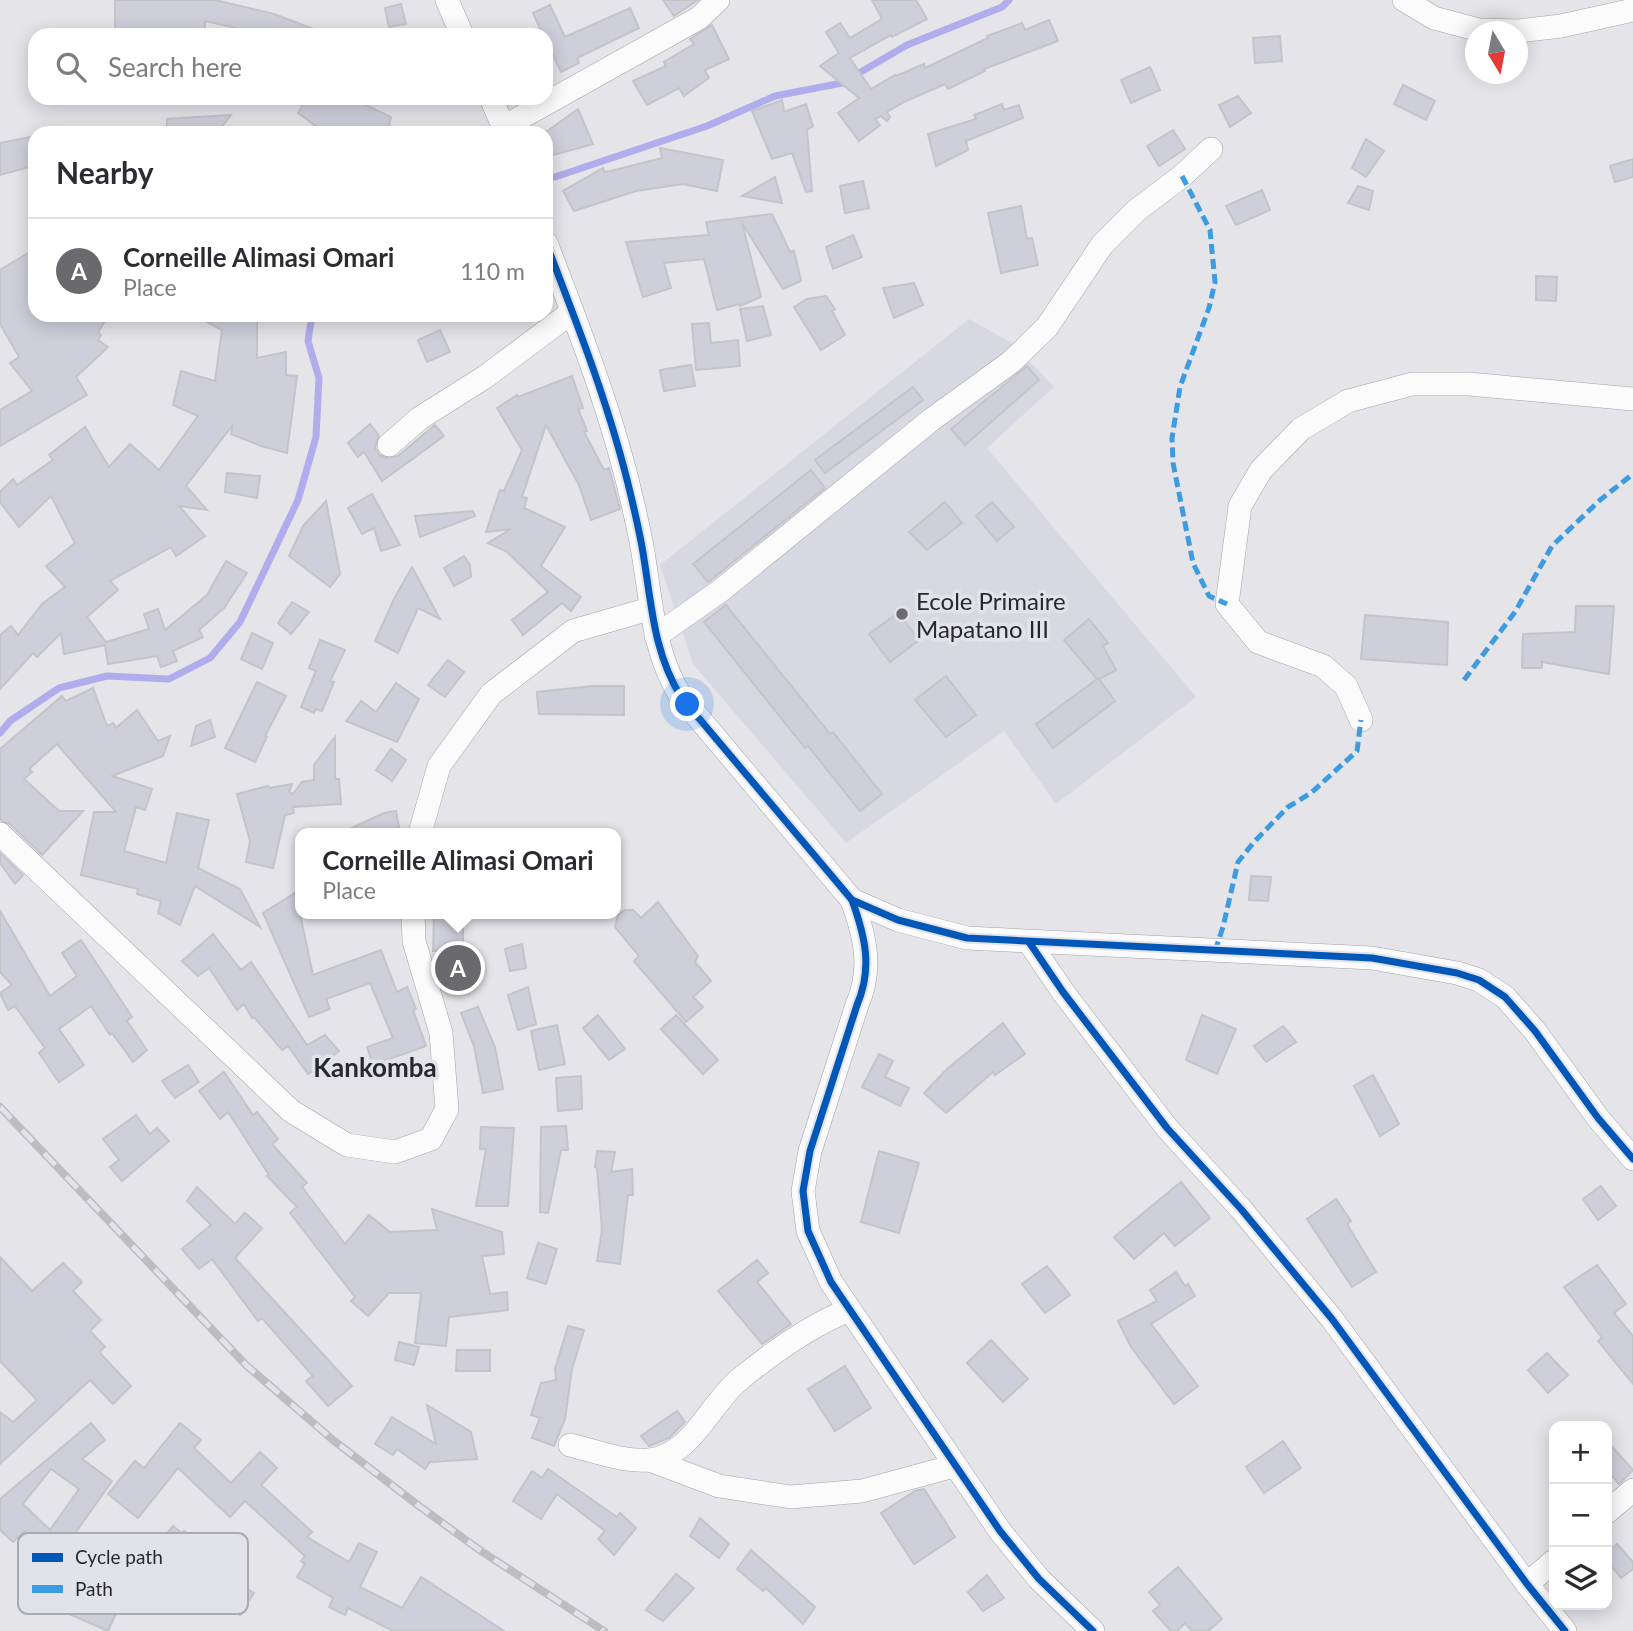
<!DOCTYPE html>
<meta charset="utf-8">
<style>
body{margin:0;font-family:Lato,sans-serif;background:#f2f2f3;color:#2b2b33}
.controls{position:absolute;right:21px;bottom:21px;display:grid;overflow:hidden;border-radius:14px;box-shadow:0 4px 18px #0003}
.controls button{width:63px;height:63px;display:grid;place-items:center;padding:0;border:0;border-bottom:2px solid #e1e1e2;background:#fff;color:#2b2b33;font:35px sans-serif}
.compass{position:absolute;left:1465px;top:21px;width:63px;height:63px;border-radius:50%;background:#fff;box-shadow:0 4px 18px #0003;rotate:170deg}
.you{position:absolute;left:688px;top:705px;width:24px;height:24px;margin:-18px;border:5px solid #fff;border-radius:50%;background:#1a73e8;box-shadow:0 0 0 10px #1a73e833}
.badge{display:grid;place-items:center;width:46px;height:46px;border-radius:50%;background:#6a6a6e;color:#fff;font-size:23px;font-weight:700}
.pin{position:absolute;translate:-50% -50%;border:4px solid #fff;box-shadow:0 2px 7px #0006}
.popup{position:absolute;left:295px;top:828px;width:326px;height:91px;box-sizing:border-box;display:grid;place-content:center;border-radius:14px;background:#fff;filter:drop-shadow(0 2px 5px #0005);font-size:23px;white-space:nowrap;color:#7c7c81}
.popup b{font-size:26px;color:#2b2b33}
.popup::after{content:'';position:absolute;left:50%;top:100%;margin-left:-14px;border:14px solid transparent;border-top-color:#fff}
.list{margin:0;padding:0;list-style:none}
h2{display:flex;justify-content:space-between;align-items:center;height:91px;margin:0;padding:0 28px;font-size:30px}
h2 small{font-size:23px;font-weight:400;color:#7c7c81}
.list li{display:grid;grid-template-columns:46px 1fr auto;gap:21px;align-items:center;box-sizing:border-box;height:105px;padding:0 28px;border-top:2px solid #e1e1e2}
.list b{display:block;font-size:26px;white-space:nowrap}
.list p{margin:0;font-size:23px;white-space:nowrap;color:#7c7c81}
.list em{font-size:23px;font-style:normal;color:#7c7c81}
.icon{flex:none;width:38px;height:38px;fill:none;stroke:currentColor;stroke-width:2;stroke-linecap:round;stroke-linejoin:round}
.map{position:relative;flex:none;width:1633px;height:1631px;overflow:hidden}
.search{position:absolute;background:#fff;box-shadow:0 4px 18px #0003;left:28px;top:28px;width:525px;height:77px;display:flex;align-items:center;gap:18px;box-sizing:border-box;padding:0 24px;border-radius:21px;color:#7c7c81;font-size:26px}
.panel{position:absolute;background:#fff;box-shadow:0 4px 18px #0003;left:28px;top:126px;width:525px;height:196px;border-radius:21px}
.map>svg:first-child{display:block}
.built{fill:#d8d8e3}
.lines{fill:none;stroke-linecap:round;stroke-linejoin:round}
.stream{stroke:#b0adec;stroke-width:7}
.building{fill:#cfcfdc;stroke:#c4c4c8;stroke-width:2;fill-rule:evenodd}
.street-casing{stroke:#a3a3a7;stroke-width:24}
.street{stroke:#fbfbfc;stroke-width:23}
.rail-casing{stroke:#bdbdbe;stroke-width:8}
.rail{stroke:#e2e2eb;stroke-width:5;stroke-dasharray:16;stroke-linecap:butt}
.quiet{stroke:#3d9ce1;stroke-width:5;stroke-dasharray:10 5;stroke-linecap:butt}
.cycleway-casing{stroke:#e2e2eb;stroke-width:11}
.cycleway{stroke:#0057b8;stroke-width:7}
.poi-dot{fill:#6a6a6e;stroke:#e2e2eb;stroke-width:2.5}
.labels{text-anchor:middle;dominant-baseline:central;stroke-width:7;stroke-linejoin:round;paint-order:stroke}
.poi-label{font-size:24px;fill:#28282c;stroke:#e2e2eb;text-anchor:start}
.neighbourhood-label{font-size:26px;font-weight:bold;fill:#28282c;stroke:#e2e2eb}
.key{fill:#e2e2eb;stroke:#aaaab2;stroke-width:2}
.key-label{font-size:19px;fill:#28282c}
</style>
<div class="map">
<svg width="1633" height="1631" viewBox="0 0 1633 1631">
<rect width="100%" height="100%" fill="#e4e4e9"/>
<!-- built -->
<polygon class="built" points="969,319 1012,343 1054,387 987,448 1196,697 1056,804 1004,731 846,843 693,664 660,565"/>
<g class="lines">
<!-- stream -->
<g class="stream">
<polyline points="555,177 707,126 775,96 842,83 907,45 1002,7 1009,0"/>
<polyline points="0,733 10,721 59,688 107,676 169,679 210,658 240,622 298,500 316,437 319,378 308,341 312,315"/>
</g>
</g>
<!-- building -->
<g class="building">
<polygon points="115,0 215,0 274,14 324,33 267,35 205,21 205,35 134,32 134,35 115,35"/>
<polygon points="663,0 698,0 674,16"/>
<polygon points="872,0 916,0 927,19 892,37 891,35 850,58 871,89 895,75 896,76 924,64 925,68 988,38 987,36 1022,23 1025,30 1049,20 1058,41 984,69 985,71 948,89 945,84 904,102 887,112 890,117 887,121 881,116 875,119 880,125 859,141 838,113 859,98 820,66 839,53 826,32 840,23 850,38 882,19"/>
<polygon points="401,4 406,24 389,27 385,8"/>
<polygon points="550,5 565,37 630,8 639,28 577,58 579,63 561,72 546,40 546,35 543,35 533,13"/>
<polygon points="712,25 729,59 705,70 709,78 684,96 679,88 647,105 633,81 666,66 664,62 694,44 690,39"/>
<polygon points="1280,36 1282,61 1255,63 1253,38"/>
<polygon points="1150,67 1160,90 1131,103 1121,80"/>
<polygon points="1403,85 1435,101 1426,120 1394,104"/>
<polygon points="1238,96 1251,113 1230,127 1219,105"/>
<polygon points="307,98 351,98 391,117 387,133 316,133 317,127 298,113"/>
<polygon points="782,100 784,112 806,104 813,126 807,130 812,191 806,192 792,153 772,159 752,111"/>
<polygon points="1002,104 1004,110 1019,105 1023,118 966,141 968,150 936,166 928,134 976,119 974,115"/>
<polygon points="578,109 593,144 546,157 546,132"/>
<polygon points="231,115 217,133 167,133 167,119"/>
<polygon points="1173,130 1185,149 1159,166 1147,146"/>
<polygon points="35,136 35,157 32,157 33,166 0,175 0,143"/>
<polygon points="1366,139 1384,151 1366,177 1352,168"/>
<polygon points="660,148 723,160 717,191 683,184 636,191 574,211 563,191 603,168 604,172 611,171 662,158"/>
<polygon points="1633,159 1633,177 1615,182 1610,166"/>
<polygon points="775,177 782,203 742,196"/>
<polygon points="863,181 869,208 845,213 840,186"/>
<polygon points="1358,186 1373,191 1369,210 1348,203"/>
<polygon points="1262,190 1270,210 1236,225 1226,206"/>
<polygon points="1021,206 1027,239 1032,238 1038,265 1001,273 988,213"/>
<polygon points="772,214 790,252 794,251 801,281 783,289 742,223 761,297 740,306 739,304 717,310 704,259 664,263 671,288 643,297 626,242 709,235 706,222"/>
<polygon points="853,235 862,257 833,269 826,247"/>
<polygon points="35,249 35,315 108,315 98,333 101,335 98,340 108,347 76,377 87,395 0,446 0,410 32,391 10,363 19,357 0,324 0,270"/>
<polygon points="1536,276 1557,277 1556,301 1536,300"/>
<polygon points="914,283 923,305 894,318 883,288"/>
<polygon points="826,296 835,309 832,311 845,335 821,350 794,307 807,299"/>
<polygon points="763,306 771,335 747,341 740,309"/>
<polygon points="194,315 257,315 257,358 286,352 286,375 297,376 287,453 261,446 231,434 232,426 186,486 207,510 179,506 205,536 176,556 171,547 110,581 118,590 87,617 106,642 149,629 144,614 158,609 165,630 207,595 226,561 247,573 224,608 199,630 203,637 173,651 177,661 161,667 157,656 108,664 105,645 64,654 61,633 37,657 33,653 0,689 0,635 11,626 18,635 42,604 65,587 46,566 75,543 51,496 19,527 0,502 0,492 13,479 17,485 53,460 49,455 85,427 109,467 130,444 159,470 198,416 173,405 181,371 215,381 222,330"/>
<polygon points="709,323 711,343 738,340 740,366 696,370 692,324"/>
<polygon points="440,330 450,352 427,362 418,340"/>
<polygon points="691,365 695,386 664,391 660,370"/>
<polygon points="1027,366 1039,380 965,445 951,429"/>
<polygon points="572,376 583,408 578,409 587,431 584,432 604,470 609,468 620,509 591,520 579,485 546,425 522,497 527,498 524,508 565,527 541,566 581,597 571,611 562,603 523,635 512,620 548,592 506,551 488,543 511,529 486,532 500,490 504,491 522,450 497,408 517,395 518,397"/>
<polygon points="913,387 923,400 825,473 815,460"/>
<polygon points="370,424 379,436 375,448 379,455 385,458 398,456 435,425 444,436 382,481 364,452 358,457 348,443"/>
<polygon points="811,470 825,488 708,582 693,564"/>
<polygon points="227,473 260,476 257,498 225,492"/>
<polygon points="372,494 400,545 381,551 374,528 362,534 348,508"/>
<polygon points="326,501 340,574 330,587 289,556 303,526"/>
<polygon points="945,502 962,523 927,550 909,532"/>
<polygon points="992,502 1014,527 997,541 976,516"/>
<polygon points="473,511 475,516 420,537 415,516"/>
<polygon points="464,556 470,565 471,577 454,586 444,568"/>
<polygon points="412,567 440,619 418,608 398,653 375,641 394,599"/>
<polygon points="292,602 309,612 291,634 278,623"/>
<polygon points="726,605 830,734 833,732 882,794 860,811 808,746 805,748 704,622"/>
<polygon points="1576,606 1614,606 1609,674 1542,662 1542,668 1522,668 1523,634 1575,632"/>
<polygon points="898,613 919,640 890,662 869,634"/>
<polygon points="1365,615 1448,622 1447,665 1361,659"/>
<polygon points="1089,619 1108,643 1103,646 1116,670 1099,679 1115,701 1053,748 1036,724 1097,679 1064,640"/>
<polygon points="252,633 273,643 262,669 241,659"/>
<polygon points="320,640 345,650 330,681 334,682 322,711 316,709 314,713 301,707 316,671 309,668"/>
<polygon points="448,660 464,672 445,697 428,685"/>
<polygon points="946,676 976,715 946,737 915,700"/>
<polygon points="257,682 286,696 265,736 267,737 255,762 225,748"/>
<polygon points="396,683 419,699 397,742 346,721 361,701 376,712"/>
<polygon points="593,686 624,686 624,715 539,714 537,692"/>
<polygon points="93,688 107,726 113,723 116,728 137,710 158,741 170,736 163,756 112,776 152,789 145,810 136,807 124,851 166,863 177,813 209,820 198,868 240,889 260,927 195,886 180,925 158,913 161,901 137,894 138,889 81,875 94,812 116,812 57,744 29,769 32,772 24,779 59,811 83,811 42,855 10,824 0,820 0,749 62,696 66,701"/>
<polygon points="210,720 215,737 191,746 196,726"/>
<polygon points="335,737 335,779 339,779 341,804 293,807 294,813 285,815 273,868 246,862 250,841 237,794 268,786 269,788 292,784 289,792 293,794 302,782 314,780 314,765"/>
<polygon points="391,749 406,760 392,781 376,770"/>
<polygon points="396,811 400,833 341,833 384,813"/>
<polygon points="0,853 23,875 15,884 0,863"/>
<polygon points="1251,876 1271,877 1268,901 1249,900"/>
<polygon points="295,893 300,903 300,914 313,975 381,950 397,992 407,987 416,1009 413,1010 426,1046 373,1065 367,1047 393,1038 370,983 326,999 330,1009 309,1017 263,913"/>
<polygon points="658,902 698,956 695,962 711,981 693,997 703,1007 686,1022 634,961 639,956 615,927 618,915 625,910 633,910 641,918"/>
<polygon points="0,911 50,996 77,976 62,953 81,940 132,1017 127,1021 147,1050 133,1062 112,1033 110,1035 91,1006 59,1029 84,1065 59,1082 39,1053 45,1048 15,1006 8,1010 0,993 12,985 0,972"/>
<polygon points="434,914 463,914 463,954 470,953 474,978 446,983 440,951 433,951"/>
<polygon points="213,934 241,970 251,962 307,1045 325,1035 339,1051 308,1074 288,1046 282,1050 254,1017 252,1018 244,1004 237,1010 209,968 198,976 182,961"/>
<polygon points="522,944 526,968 510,971 505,949"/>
<polygon points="528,987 536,1024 518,1030 508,995"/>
<polygon points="478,1007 495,1047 503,1089 483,1093 474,1046 461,1013"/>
<polygon points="598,1015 625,1049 609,1060 583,1028"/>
<polygon points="676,1015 718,1060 703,1074 661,1029"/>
<polygon points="1202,1015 1236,1029 1217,1074 1186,1060"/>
<polygon points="1003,1023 1025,1054 995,1075 993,1072 946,1113 924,1093 947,1069"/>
<polygon points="557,1025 565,1064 539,1070 531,1031"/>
<polygon points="1283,1026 1296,1042 1266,1062 1254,1046"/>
<polygon points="879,1054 893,1061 885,1077 909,1088 900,1106 862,1087"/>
<polygon points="188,1065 199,1082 175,1098 162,1081"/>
<polygon points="224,1072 253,1115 257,1112 278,1139 272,1144 307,1183 302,1187 345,1244 369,1215 390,1232 437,1230 432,1209 502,1232 504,1254 482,1256 490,1294 507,1292 508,1310 449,1317 446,1346 415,1343 421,1293 389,1293 368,1316 351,1301 355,1297 290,1213 297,1207 267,1176 269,1175 228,1112 220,1119 199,1091"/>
<polygon points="1373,1075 1399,1124 1380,1136 1354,1086"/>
<polygon points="581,1076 582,1109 558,1111 556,1078"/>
<polygon points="136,1115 150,1134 157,1128 169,1141 122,1181 110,1167 119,1160 103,1139"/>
<polygon points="566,1126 568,1150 561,1150 548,1213 540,1212 541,1127"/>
<polygon points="481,1127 514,1128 508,1206 476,1206 486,1149 480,1149"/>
<polygon points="597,1151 615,1152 611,1172 632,1169 633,1195 628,1195 620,1264 597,1261 602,1230 597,1168 595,1167"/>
<polygon points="879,1151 919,1163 899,1233 861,1222"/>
<polygon points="1181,1182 1210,1218 1175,1246 1164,1233 1134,1259 1114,1237"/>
<polygon points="1601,1186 1616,1206 1598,1220 1583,1199"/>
<polygon points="197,1187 235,1224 245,1213 262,1228 235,1258 352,1386 328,1406 306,1381 313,1376 262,1318 258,1321 212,1259 199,1269 182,1249 211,1225 187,1201"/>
<polygon points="1336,1199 1351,1221 1347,1224 1376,1272 1352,1287 1307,1219"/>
<polygon points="538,1243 557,1249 546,1284 527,1278"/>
<polygon points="0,1257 32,1291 63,1263 82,1282 73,1291 101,1320 90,1331 105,1347 99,1352 131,1386 113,1404 90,1380 0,1464 0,1412 13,1422 37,1400 0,1361"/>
<polygon points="757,1260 768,1273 757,1282 791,1324 762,1344 718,1291"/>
<polygon points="1597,1265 1626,1304 1614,1313 1633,1336 1633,1384 1598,1341 1602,1338 1564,1287"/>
<polygon points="1047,1266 1070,1295 1045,1313 1022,1284"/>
<polygon points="1176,1272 1185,1286 1188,1284 1195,1296 1151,1324 1198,1386 1174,1404 1131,1347 1118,1321 1157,1301 1150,1290"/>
<polygon points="568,1326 584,1330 572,1369 565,1419 554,1446 532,1438 540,1418 531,1415 541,1383 556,1380 555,1369"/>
<polygon points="991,1340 1028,1379 1003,1402 967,1363"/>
<polygon points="399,1342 419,1347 414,1365 395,1360"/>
<polygon points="457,1350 490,1350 490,1371 456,1371"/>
<polygon points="1547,1353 1568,1375 1548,1393 1528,1370"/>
<polygon points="845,1366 871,1408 835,1431 808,1389"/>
<polygon points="427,1405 471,1432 477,1459 430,1462 425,1469 397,1449 393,1455 375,1444 392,1417 436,1444"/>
<polygon points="677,1411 685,1422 669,1438 649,1446 641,1436"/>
<path d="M91,1423L105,1440L82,1459L112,1481L66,1546L74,1555L68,1562L24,1531L13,1542L0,1530V1499ZM51,1469L79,1489L50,1530L23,1504Z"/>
<polygon points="180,1423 201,1440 194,1448 231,1483 260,1452 277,1468 261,1485 312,1532 307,1537 349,1562 359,1543 377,1552 360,1587 402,1608 421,1577 504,1631 393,1631 348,1608 345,1615 329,1607 333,1598 297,1577 305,1564 301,1561 305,1556 245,1501 230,1517 178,1468 138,1518 108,1494 135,1461 144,1468"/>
<polygon points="1283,1441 1301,1468 1264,1493 1246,1467"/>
<polygon points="1607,1441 1633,1470 1619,1484 1607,1470"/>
<polygon points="548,1469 617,1517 620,1513 636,1528 614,1555 598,1539 605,1531 557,1494 541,1519 513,1501 532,1471 542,1478"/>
<polygon points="924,1489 955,1537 914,1564 881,1513 915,1491"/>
<polygon points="700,1518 729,1544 719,1558 690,1536"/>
<polygon points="173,1526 182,1533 184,1531 195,1538 239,1573 233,1580 254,1593 240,1615 219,1601 213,1609 170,1581 156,1597 131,1577"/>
<polygon points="1617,1544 1633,1562 1633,1569 1621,1578 1607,1561 1607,1554"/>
<polygon points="751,1550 815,1607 803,1624 766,1588 763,1591 737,1569"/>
<polygon points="84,1557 132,1579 108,1631 60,1610"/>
<polygon points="1178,1567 1222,1619 1208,1631 1192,1631 1185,1623 1177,1631 1171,1631 1153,1611 1160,1605 1149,1592"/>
<polygon points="676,1574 694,1588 663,1621 646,1610"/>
<polygon points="987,1575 1004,1598 983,1611 968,1592"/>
</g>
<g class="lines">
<defs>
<g id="street">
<polyline points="447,0 462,35"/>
<polyline points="1404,0 1434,18 1479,30 1519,31 1561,26 1633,10"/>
<polyline points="491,98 506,133"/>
<polyline points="504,127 699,18 718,0"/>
<path d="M546,243C578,326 611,410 631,496C636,517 641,538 644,559C652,608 654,653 681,697L852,900C865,936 873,968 857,1005L810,1151L803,1191L808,1231L831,1282L1000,1531L1039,1579L1093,1631"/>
<polyline points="389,445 420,418 485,377 572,312"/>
<polyline points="656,636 720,591 931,420 1011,362 1047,327 1102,245 1137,210 1182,176 1211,149"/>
<polyline points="1361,720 1346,686 1323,666 1258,642 1227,604 1240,506 1261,470 1301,429 1348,401 1412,384 1469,384 1633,399"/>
<polyline points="420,833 439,766 491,694 573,631 649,609"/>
<polyline points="0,834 291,1111 347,1145 395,1152 431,1139 447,1109 441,1033 414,941 413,914"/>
<polyline points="852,900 898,920 967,938 1372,958 1457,973 1479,980 1505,997 1535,1031 1598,1118 1633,1159"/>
<polyline points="1029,942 1063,992 1167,1128 1241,1209 1332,1319 1527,1584 1565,1631"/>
<path d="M570,1445C595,1451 623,1462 649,1460C692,1456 710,1403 740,1379C773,1352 809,1326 849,1310"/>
<polyline points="650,1460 719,1486 791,1497 862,1491 954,1466"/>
<polyline points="1607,1512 1633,1490"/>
<polyline points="1527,1584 1554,1561"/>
</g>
</defs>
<!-- street casing -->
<use href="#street" class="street-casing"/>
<!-- street -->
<use href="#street" class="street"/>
<defs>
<polyline id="rail" points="0,1107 246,1365 333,1440 419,1506 481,1551 604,1631"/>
</defs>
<!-- rail casing -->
<use href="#rail" class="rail-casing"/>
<!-- rail -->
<use href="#rail" class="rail"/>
<!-- quiet -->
<g class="quiet">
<polyline points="1182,176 1210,230 1215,282 1209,308 1180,387 1172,438 1173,463 1193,563 1209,596 1227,604"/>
<polyline points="1464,680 1515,612 1552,546 1600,500 1633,474"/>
<polyline points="1215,951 1223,927 1238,862 1254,842 1288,807 1311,793 1357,751 1361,720"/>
</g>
<defs>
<g id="cycleway">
<path d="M546,243C578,326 611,410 631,496C636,517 641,538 644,559C652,608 654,653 681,697L852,900C865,936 873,968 857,1005L810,1151L803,1191L808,1231L831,1282L1000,1531L1039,1579L1093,1631"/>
<polyline points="852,900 898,920 967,938 1372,958 1457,973 1479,980 1505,997 1535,1031 1598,1118 1633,1159"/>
<polyline points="1029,942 1063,992 1167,1128 1241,1209 1332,1319 1527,1584 1565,1631"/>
</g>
</defs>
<!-- cycleway casing -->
<use href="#cycleway" class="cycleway-casing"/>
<!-- cycleway -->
<use href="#cycleway" class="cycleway"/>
</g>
<!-- markers -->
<circle class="poi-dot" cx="902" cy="614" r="7"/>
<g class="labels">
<!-- poi labels -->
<g class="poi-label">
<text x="916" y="600">Ecole Primaire<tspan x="916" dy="28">Mapatano III</tspan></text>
</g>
<!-- neighbourhood labels -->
<g class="neighbourhood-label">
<text x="375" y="1067">Kankomba</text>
</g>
</g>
<!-- legend -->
<rect x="18" y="1533" width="230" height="81" rx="10" class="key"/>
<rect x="32" y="1553" width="31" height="9" fill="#0057b8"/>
<rect x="32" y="1585" width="31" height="8" fill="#3d9ce1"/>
<g class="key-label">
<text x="75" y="1564">Cycle path</text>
<text x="75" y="1596">Path</text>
</g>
</svg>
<div class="controls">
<button>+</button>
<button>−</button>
<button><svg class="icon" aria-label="layers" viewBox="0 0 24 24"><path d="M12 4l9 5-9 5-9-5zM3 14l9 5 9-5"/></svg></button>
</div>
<svg class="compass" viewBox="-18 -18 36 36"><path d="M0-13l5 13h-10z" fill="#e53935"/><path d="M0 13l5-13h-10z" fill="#7c7c81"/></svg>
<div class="you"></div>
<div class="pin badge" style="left:458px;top:968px">A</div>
<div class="popup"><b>Corneille Alimasi Omari</b>Place</div>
<div class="search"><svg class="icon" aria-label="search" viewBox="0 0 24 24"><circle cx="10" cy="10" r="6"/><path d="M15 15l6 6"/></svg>Search here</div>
<section class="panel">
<h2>Nearby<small></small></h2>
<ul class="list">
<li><span class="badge">A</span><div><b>Corneille Alimasi Omari</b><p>Place</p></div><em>110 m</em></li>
</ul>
</section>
</div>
